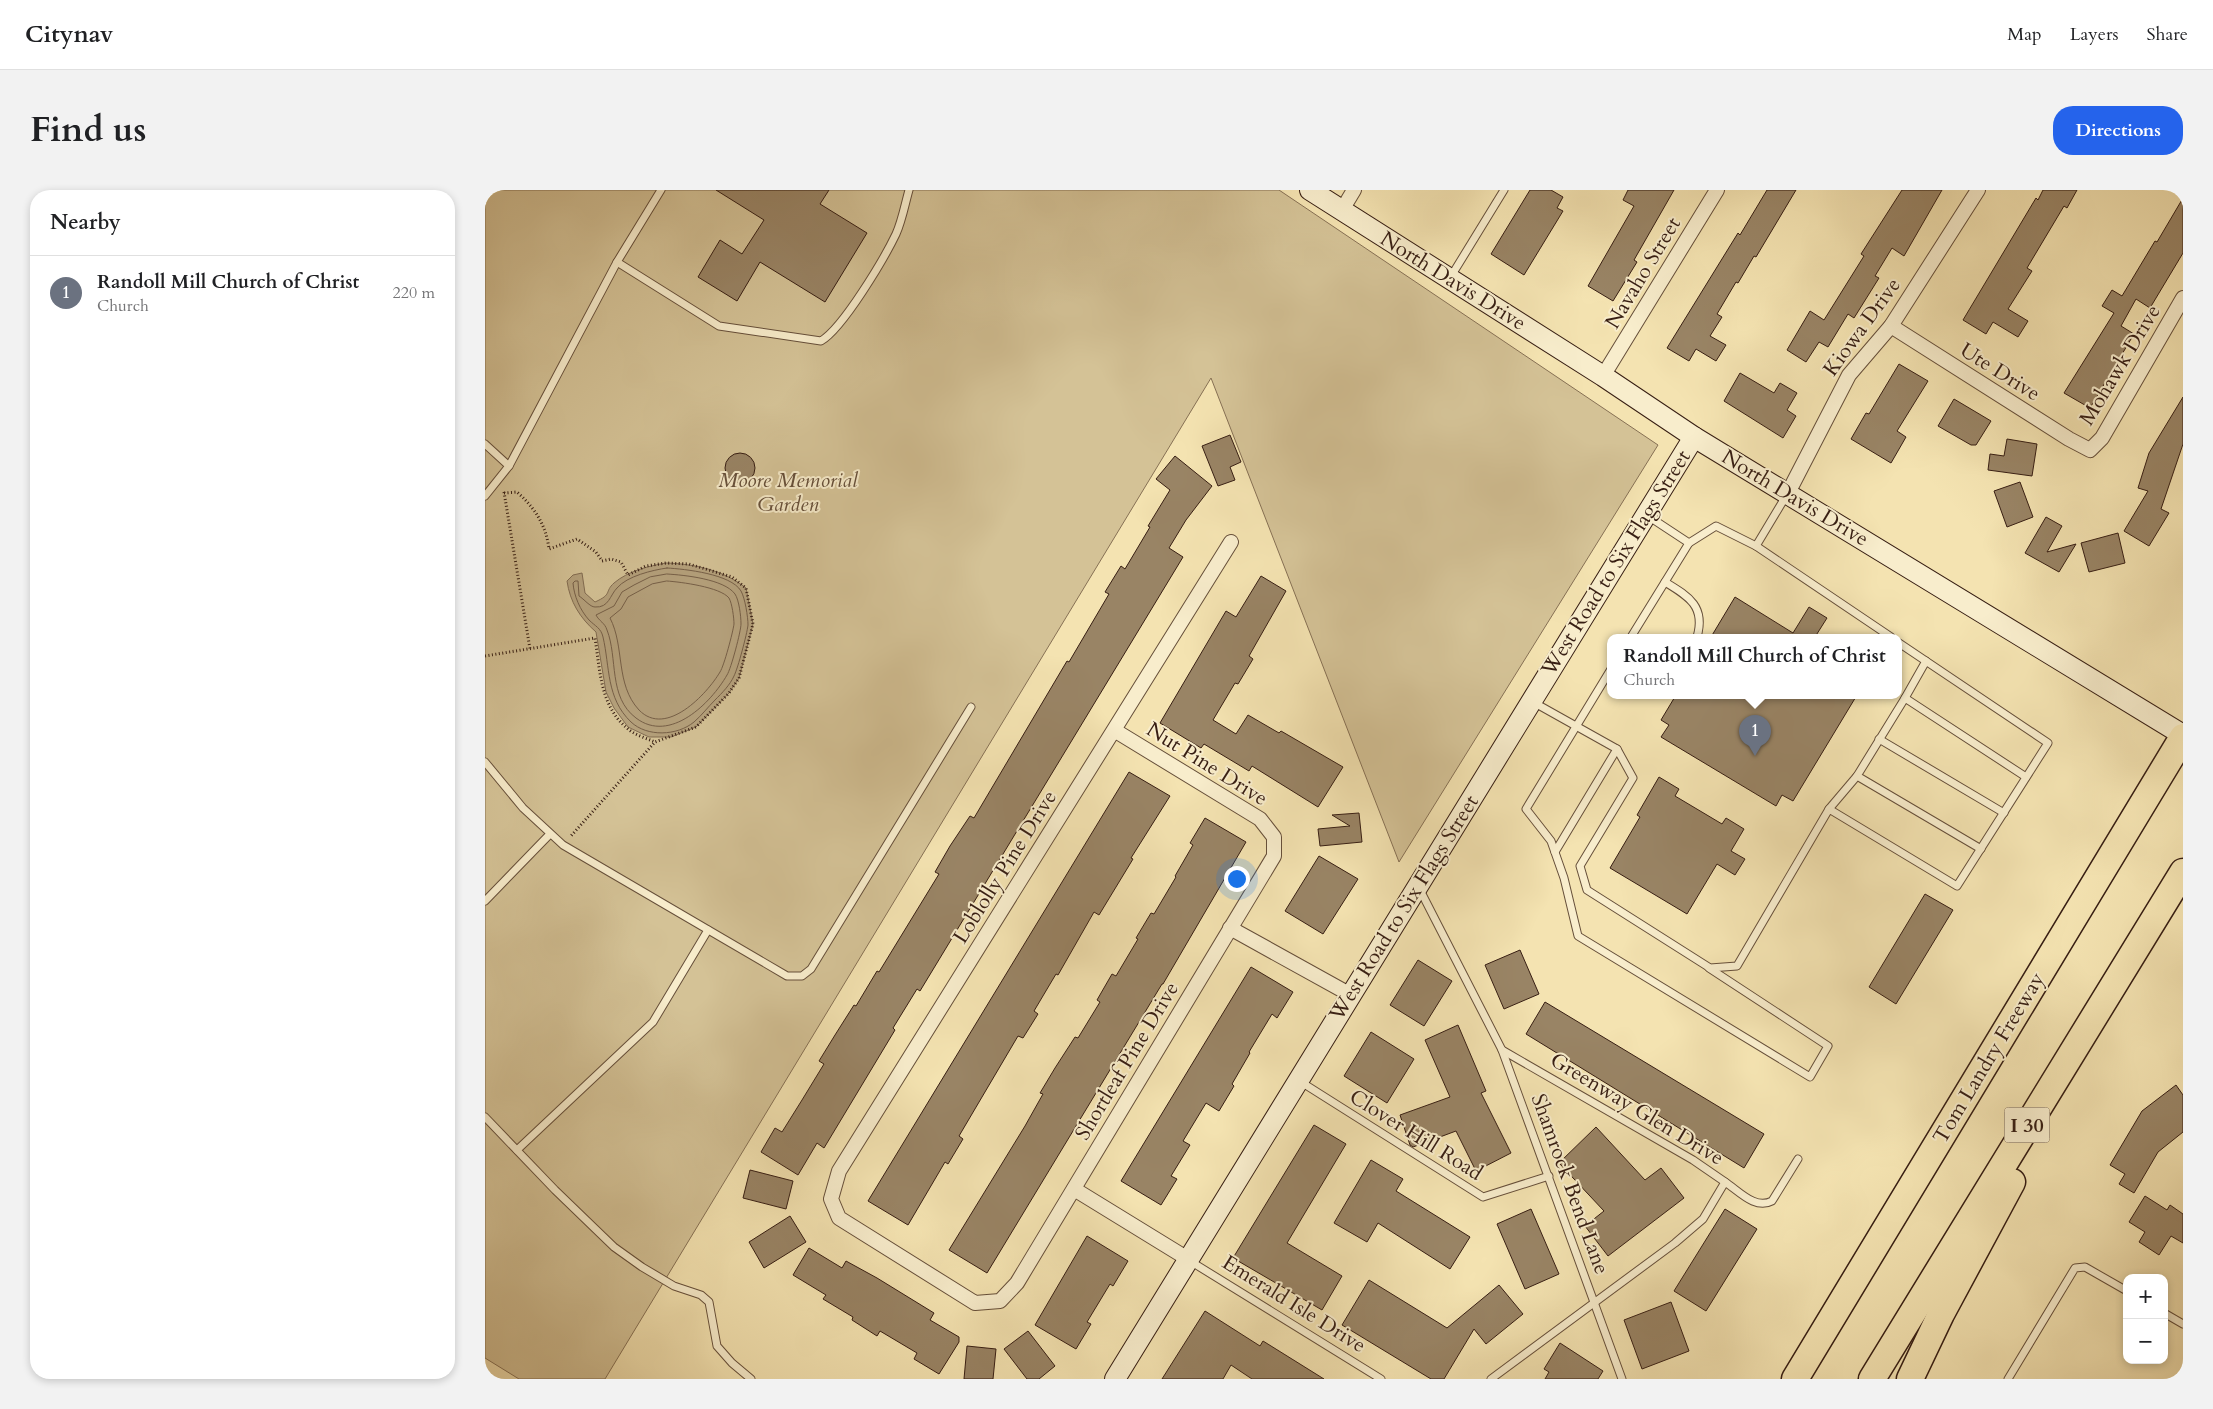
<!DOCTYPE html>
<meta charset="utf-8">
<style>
body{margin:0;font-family:Cardo,serif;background:#f2f2f2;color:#202124}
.controls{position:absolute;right:15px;bottom:15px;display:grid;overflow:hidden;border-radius:10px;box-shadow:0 2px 8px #0003}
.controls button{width:45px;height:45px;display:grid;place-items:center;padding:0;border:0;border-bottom:1px solid #e0e0e0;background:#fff;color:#202124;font:25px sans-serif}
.you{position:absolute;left:751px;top:688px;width:18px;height:18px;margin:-12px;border:4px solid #fff;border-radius:50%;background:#1a73e8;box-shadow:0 0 0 8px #1a73e833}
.badge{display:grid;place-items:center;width:32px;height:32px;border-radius:50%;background:#2563eb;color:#fff;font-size:16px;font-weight:700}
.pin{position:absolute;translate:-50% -41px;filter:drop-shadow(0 1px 2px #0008)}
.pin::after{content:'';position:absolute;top:26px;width:18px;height:15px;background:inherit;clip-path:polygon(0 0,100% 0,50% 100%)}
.popup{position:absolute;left:1122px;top:444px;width:295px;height:65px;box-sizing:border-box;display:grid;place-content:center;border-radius:10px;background:#fff;filter:drop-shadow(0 1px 4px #0005);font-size:16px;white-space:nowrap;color:#757577}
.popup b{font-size:19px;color:#202124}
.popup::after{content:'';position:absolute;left:50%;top:100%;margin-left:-10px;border:10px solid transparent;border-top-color:#fff}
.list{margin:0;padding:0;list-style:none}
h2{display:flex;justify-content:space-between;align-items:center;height:65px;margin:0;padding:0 20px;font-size:21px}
h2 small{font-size:16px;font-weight:400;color:#757577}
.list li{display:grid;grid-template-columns:32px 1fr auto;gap:15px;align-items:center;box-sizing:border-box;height:75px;padding:0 20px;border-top:1px solid #e0e0e0}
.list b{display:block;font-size:19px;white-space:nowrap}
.list p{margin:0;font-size:16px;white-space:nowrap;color:#757577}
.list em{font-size:16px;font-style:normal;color:#757577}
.map{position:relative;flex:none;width:1698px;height:1189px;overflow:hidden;border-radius:20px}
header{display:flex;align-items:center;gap:30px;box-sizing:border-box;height:70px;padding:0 25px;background:#fff;border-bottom:1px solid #e0e0e0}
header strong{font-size:24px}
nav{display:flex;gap:28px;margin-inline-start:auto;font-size:18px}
.intro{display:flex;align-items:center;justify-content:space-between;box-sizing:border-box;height:120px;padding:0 30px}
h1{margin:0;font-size:35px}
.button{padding:12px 22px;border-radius:20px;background:#2563eb;color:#fff;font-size:18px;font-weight:700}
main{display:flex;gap:30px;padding:0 30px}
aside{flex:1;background:#fff;border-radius:20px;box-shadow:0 2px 8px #0003}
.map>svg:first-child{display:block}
.green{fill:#d4c296;stroke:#867054}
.water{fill:#b4a07b;stroke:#826c51}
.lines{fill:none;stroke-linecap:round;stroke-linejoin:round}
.shore{stroke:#765f47;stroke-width:1}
.building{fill:#998465;stroke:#371e13}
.lane-casing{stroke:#664f3a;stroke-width:9}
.street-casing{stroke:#664f3a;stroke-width:16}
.secondary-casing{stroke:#371e13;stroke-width:22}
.highway-casing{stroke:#371e13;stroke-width:29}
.path{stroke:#371e13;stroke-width:3;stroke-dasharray:1 2.5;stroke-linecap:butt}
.lane{stroke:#f8edcc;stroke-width:7}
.street{stroke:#f8edcc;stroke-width:14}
.secondary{stroke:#f8edcc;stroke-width:20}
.highway{stroke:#f4e3b1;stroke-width:26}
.labels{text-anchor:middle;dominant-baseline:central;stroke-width:4;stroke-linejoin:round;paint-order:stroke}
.shield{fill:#f8edcc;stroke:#715c4a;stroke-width:1}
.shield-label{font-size:20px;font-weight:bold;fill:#371e13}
.street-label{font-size:21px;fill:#371e13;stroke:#f8edcc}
.park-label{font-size:21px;font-style:italic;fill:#664f3a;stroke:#f8edcc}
</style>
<header>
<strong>Citynav</strong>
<nav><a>Map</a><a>Layers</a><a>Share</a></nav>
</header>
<div class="intro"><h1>Find us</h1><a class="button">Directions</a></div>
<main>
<aside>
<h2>Nearby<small></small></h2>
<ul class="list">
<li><span class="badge" style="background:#6b7280">1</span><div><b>Randoll Mill Church of Christ</b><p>Church</p></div><em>220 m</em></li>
</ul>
</aside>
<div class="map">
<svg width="1698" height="1189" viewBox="0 0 1698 1189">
<rect width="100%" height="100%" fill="#f4e3b1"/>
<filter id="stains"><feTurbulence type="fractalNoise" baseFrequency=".004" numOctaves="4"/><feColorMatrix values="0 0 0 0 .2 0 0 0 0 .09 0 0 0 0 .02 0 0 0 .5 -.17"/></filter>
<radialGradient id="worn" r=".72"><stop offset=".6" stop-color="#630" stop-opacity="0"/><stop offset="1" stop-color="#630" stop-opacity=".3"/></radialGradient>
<!-- green -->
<polygon class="green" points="0,0 794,0 1173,255 914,672 726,188 120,1189 34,1189 0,1168"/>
<!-- water -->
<path class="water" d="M181,373C210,374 238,380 261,398L268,434L254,488L244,503L211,537L186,547H164L143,537L129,518L121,502L111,442C95,428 85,412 82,391L88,385L97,383L100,403L110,412C128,404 119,402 129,393C143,381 164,376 181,373Z"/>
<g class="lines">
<!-- shore -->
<g class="shore">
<path d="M182,378C200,379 246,384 256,401C260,408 263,427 263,435C262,444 253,478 249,486C245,495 237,503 230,510C223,517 217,525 209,532C192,546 162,547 146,532C121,508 125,477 118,447C116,438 110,436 104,430C95,420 89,406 88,393L90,391H93L94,406C99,409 105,417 110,417C124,418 125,405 132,398C142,386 168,380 182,378Z"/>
<path d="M182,384C199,385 239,389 250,404C254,410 256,426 256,434C256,441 246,479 242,485C226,513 185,554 151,528C123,507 133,468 122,440C120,433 114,431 111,425L129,416L137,402L149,395L165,387Z"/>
<path d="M182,391C196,392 235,397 244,408C247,413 249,428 249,434C248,442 239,476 235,482C222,504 181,548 154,520C130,494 140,457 125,428L136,419L143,407L167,394Z"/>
</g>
</g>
<!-- building -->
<g class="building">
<polygon points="231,0 344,0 335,14 382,43 340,112 275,72 252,111 213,87 235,50 257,64 279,30"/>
<polygon points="1045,0 1066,0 1078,7 1072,18 1078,21 1039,85 1006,64"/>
<polygon points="1143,0 1189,0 1149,70 1152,72 1128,111 1103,96 1149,16 1138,10"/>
<polygon points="1282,0 1311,0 1271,67 1269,66 1253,93 1251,92 1232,124 1237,127 1225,146 1241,155 1231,171 1211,159 1204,171 1182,158 1253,43 1255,45"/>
<polygon points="1417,0 1457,0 1419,66 1407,58 1390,86 1394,88 1369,128 1363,124 1343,157 1334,152 1321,172 1302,160 1325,121 1339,130 1379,66 1376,64"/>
<polygon points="1558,0 1592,0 1582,18 1579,16 1542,78 1547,81 1523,119 1543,131 1533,147 1508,132 1501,144 1478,130 1551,8 1553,10"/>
<polygon points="1698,8 1698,63 1665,118 1651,109 1636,136 1649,144 1605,218 1579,203 1629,123 1617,116 1627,100 1637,106 1670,51 1672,52"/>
<polygon points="1414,174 1443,191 1412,241 1421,247 1406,273 1366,249 1381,223 1384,224"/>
<polygon points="1255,183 1289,203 1295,193 1312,203 1302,220 1311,226 1298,248 1239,211"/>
<polygon points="1698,207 1698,254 1676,319 1684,323 1664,356 1639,341 1663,301 1653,298 1664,263"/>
<polygon points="1469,209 1506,231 1491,255 1486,255 1453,236"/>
<polygon points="745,245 756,272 745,277 750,290 733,296 717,256"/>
<polygon points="1522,249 1552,254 1547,286 1503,280 1505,264 1519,266"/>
<circle cx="255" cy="278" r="15"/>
<polygon points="690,266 727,296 701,330 684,358 698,367 435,801 432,799 408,838 410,840 339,958 332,953 313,985 276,962 290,938 297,942 317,910 339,874 334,871 350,845 369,815 371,816 392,781 394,782 454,684 450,682 465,656 485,626 489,628 582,471 584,472 624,404 620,402 636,376 640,379 665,337 663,336 685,300 671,289"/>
<polygon points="1535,292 1548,327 1522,337 1509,301"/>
<polygon points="1561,327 1577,336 1562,362 1591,354 1574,382 1540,363"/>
<polygon points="1633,343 1640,373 1604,382 1596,353"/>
<polygon points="776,386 801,401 764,466 768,469 753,494 750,493 728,530 751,544 763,525 794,543 796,541 858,577 833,617 767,576 764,581 719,554 716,558 675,533 741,421 751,427"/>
<polygon points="1250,407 1308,443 1324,417 1342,428 1330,447 1226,447"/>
<polygon points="1191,505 1372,505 1308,611 1297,605 1291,616 1176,547 1184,535 1176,530"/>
<polygon points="644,582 685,606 646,668 648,669 614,725 609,722 573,785 571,784 549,821 553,824 538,848 533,846 474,946 478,949 463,974 460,972 423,1035 383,1011"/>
<polygon points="1174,587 1194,599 1190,606 1237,634 1241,628 1259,639 1246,661 1260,669 1250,685 1232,674 1202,724 1125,678 1155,627 1152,625"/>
<polygon points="874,623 877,652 835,656 833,639 865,636 847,625"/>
<polygon points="720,628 761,652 678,794 677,794 502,1083 464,1060 540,936 558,904 555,903 570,878 590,847 593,848 615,812 612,810 627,784 631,786 653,749 651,748 666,723 669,724 691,687 690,686 708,655 705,653"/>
<polygon points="834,666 873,689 838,744 800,721"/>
<polygon points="1440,704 1468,720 1411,814 1384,797"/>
<polygon points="1035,760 1054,804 1019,819 1000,775"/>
<polygon points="933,770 967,791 939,836 905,815"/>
<polygon points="766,777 808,802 792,828 787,824 764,862 765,863 747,894 749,896 734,921 721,913 698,951 705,955 686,986 692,989 676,1015 636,991"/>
<polygon points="1060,812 1279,944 1259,978 1041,844"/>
<polygon points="973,835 1001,901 996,903 1026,963 991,981 971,941 928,957 925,955 915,925 965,907 940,850"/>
<polygon points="886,842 929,869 902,913 859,886"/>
<polygon points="1691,895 1698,905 1698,942 1673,962 1649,1003 1634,994 1640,984 1625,975 1657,921"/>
<polygon points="829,935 861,954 802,1053 857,1086 837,1120 748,1068"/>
<polygon points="1111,937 1160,990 1176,978 1199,1008 1123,1066 1100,1036 1119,1021 1074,973"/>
<polygon points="886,970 918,989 911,1001 985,1047 965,1079 893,1033 882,1052 849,1033"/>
<polygon points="265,980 308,991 301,1019 258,1008"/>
<polygon points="1660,1006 1682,1020 1685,1015 1698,1024 1698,1053 1686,1046 1674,1065 1654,1052 1660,1042 1644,1032"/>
<polygon points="1046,1019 1074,1084 1040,1099 1012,1034"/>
<polygon points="1240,1019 1272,1039 1221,1121 1189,1101"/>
<polygon points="305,1026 321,1052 279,1078 264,1052"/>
<polygon points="602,1046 643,1071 628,1096 625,1094 602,1132 606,1134 591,1159 550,1135"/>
<polygon points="324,1058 357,1078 361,1071 392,1088 449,1123 445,1130 474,1147 474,1152 454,1184 429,1169 432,1163 395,1141 392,1146 367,1130 368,1127 338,1109 341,1105 308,1085"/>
<polygon points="884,1090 962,1138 1014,1095 1038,1124 1001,1154 989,1139 959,1189 946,1189 857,1135"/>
<polygon points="1186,1112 1204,1161 1157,1179 1139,1130"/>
<polygon points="720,1121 775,1156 778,1151 839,1189 767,1189 746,1175 738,1189 677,1189"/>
<polygon points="543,1141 570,1176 554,1189 542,1189 519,1159"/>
<polygon points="1075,1153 1118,1181 1113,1189 1060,1189 1064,1182 1059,1179"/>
<polygon points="482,1156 511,1159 508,1189 479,1189"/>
</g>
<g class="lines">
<defs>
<g id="lane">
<path d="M132,72L234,136L336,151C358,138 399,69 411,44C417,31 420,14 424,0"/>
<polyline points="965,88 1019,0"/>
<polyline points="0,254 24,276"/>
<polyline points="0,306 24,276 132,72 176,0"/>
<polyline points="1301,306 1271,356 1406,447"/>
<polyline points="1163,326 1204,353 1231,336 1271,356"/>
<path d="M1180,392C1203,406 1221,416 1212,447"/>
<polyline points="1146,447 1204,353"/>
<polyline points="1126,479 1041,619 1066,651 1079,688 1093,746 1325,887 1343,856 1224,778"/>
<polyline points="1420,508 1441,471"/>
<polyline points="1048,512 1132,559 1148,588 1095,676 1102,700 1225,778 1252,776 1344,619 1472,696 1563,553 1414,453"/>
<polyline points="1394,549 1519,623"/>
<polyline points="0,572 38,618 78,655 302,786 317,786 326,779 486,517"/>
<polyline points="1344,619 1372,586"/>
<polyline points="1496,659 1372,586 1420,508 1541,587"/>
<polyline points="1070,662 1132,559"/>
<polyline points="934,698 1017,860 1208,970 1240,992 1218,1029 1190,1053 1006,1189"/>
<polyline points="0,711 65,644"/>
<polyline points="1017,860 1137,1189"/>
<polyline points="816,892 998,1007 1064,986"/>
<polyline points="0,927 70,1000 129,1057 157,1077 189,1096 216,1105 224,1112 232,1156 247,1173 266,1189"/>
<polyline points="32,960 168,832 223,740"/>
<path d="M1240,992C1254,1001 1270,1020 1287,1011L1313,969"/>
<polyline points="705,1071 896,1189"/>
<polyline points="1679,1123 1698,1134"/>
<polyline points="1523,1189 1590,1078 1600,1077 1642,1101"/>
</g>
<g id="street">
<polyline points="857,20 869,0"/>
<polyline points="1406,136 1584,249 1605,260 1617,248 1698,108"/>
<polyline points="1118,186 1232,0"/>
<polyline points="1303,303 1364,185 1406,136 1493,0"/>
<polyline points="629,540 775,629 789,647 789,666 532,1093 515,1111 490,1113 354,1028 346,1009 354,981 746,352"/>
<polyline points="745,738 866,805"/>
<polyline points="589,999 703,1069"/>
</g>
<g id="secondary">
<polyline points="825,0 1118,186 1209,247 1698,545"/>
<polyline points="630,1189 1209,247"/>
</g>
<g id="highway">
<polyline points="1310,1189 1698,547"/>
<polyline points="1387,1189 1698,682"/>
<polyline points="1425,1189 1456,1124 1527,992"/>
</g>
</defs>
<!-- lane casing -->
<use href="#lane" class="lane-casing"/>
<!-- street casing -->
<use href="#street" class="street-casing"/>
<!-- secondary casing -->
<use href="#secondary" class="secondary-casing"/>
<!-- highway casing -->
<use href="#highway" class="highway-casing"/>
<!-- path -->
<g class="path">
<polyline points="19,302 45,459"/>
<path d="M19,303L32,302C50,318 61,335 64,359L92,349L111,362L117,371L126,369L136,372L143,385L161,376L181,373L204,374L247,387L261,398L268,434L254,488L244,503L211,537L170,552L85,647"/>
<path d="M0,466L110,448C115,479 115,516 142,538C149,545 161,548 170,552"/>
</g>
<!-- lane -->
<use href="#lane" class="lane"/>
<!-- street -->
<use href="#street" class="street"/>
<!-- secondary -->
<use href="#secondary" class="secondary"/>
<!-- highway -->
<use href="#highway" class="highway"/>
</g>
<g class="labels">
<!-- shield labels -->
<rect class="shield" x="1519.5" y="917.5" width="45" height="35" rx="4"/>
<g class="shield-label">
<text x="1542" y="935">I 30</text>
</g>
<!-- street labels -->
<g class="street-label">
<text transform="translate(1158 83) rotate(-59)">Navaho Street</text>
<text transform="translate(968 91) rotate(32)">North Davis Drive</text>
<text transform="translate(1377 137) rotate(-54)">Kiowa Drive</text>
<text transform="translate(1635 175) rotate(-59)">Mohawk Drive</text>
<text transform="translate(1515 182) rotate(32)">Ute Drive</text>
<text transform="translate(1310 308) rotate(31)">North Davis Drive</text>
<text transform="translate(1131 373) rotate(-58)">West Road to Six Flags Street</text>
<text transform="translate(722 574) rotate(32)">Nut Pine Drive</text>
<text transform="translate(520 677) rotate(-58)">Loblolly Pine Drive</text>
<text transform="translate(919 718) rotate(-58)">West Road to Six Flags Street</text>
<text transform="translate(1504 868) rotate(-59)">Tom Landry Freeway</text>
<text transform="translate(642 871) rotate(-59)">Shortleaf Pine Drive</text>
<text transform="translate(1152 919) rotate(31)">Greenway Glen Drive</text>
<text transform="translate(931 945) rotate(32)">Clover Hill Road</text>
<text transform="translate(1085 994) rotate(70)">Shamrock Bend Lane</text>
<text transform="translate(809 1114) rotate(32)">Emerald Isle Drive</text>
</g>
<!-- park labels -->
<g class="park-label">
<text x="303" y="290">Moore Memorial<tspan x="303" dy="24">Garden</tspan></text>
</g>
</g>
<rect width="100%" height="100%" filter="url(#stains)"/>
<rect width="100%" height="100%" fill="url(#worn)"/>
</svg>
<div class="controls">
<button>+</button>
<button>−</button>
</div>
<div class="you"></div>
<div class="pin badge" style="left:1270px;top:566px;background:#6b7280">1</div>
<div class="popup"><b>Randoll Mill Church of Christ</b>Church</div>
</div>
</main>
